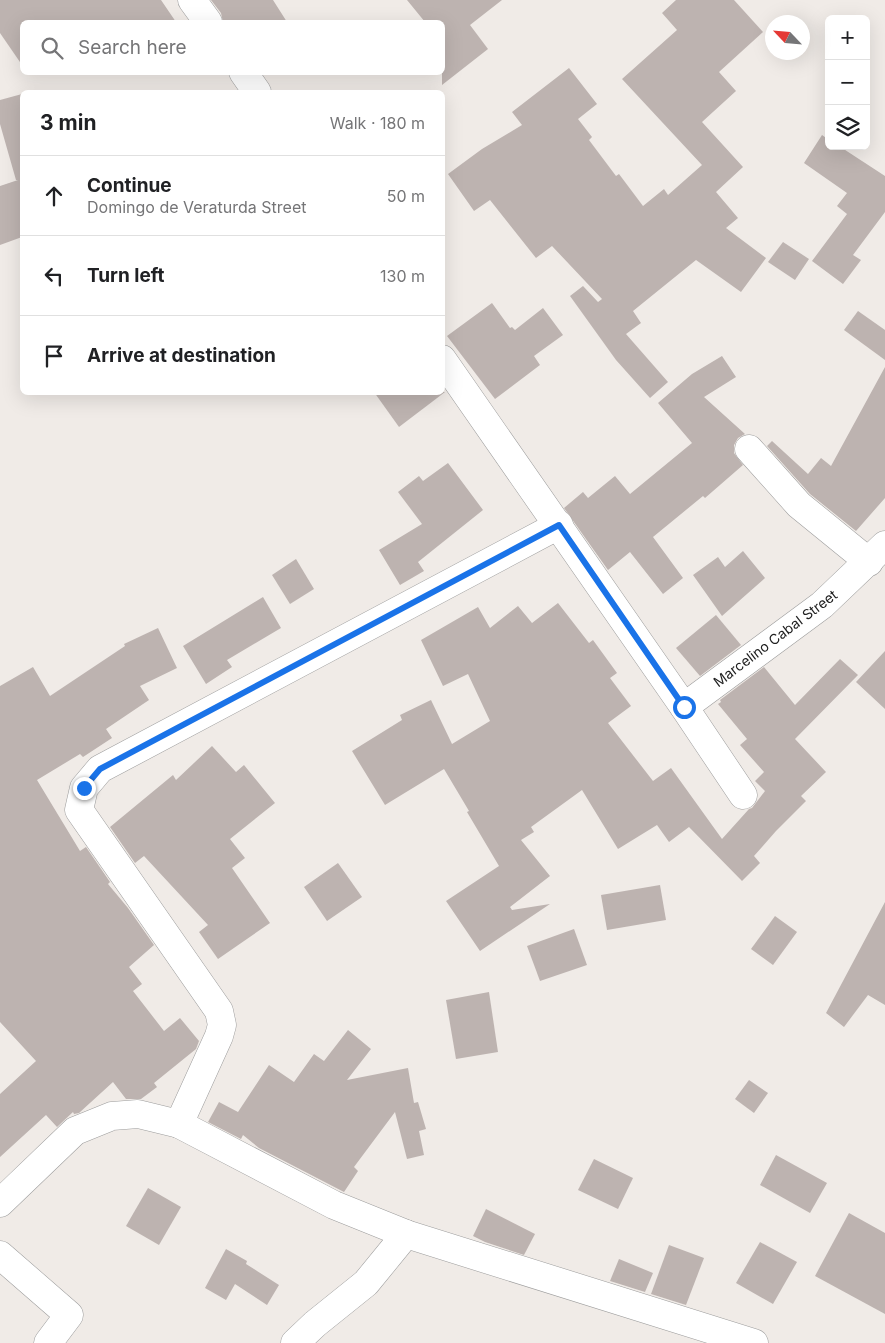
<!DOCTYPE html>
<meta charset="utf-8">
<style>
body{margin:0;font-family:Inter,sans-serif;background:#f6f6f6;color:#202124}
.controls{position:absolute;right:15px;top:15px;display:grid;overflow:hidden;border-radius:8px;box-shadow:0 5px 20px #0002}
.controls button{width:45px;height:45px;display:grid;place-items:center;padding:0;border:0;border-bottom:1px solid #e0e0e0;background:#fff;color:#202124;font:25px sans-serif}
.compass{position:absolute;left:765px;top:15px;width:45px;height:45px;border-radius:50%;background:#fff;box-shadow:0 5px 20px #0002;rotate:296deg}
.stop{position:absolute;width:15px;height:15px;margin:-11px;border:4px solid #1a73e8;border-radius:50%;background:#fff}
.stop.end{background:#1a73e8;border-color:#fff;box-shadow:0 1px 5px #0008}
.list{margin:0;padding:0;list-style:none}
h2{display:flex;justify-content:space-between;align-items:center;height:65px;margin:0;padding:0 20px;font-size:21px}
h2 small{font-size:16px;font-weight:400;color:#757577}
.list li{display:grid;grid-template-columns:32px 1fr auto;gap:15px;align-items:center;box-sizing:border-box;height:80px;padding:0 20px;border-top:1px solid #e0e0e0}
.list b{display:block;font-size:19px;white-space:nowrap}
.list p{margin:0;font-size:16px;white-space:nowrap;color:#757577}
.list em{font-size:16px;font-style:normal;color:#757577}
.icon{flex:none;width:28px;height:28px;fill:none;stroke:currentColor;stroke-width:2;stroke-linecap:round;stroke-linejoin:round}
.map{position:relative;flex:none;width:885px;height:1343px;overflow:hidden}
.search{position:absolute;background:#fff;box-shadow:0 5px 20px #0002;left:20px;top:20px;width:425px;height:55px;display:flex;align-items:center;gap:12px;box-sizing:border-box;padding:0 18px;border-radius:8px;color:#757577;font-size:19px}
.panel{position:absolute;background:#fff;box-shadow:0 5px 20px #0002;left:20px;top:90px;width:425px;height:305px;border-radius:8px}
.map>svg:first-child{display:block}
.building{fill:#bdb3b0}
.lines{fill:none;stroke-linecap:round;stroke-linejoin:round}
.minor-casing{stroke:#9d9d9d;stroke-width:29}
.minor{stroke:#fff;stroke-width:28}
.route{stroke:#1a73e8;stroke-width:6}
.labels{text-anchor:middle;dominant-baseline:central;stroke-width:5;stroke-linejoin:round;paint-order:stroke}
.street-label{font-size:14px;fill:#202020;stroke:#fff}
</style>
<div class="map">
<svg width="885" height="1343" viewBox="0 0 885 1343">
<rect width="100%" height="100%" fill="#f0ebe7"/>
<!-- building -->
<g class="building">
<polygon points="0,0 161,0 176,22 22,22 22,65 0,33"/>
<polygon points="211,0 273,0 287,22 223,22 221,13"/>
<polygon points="407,0 502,0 470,25 488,49 442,85 442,22 425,22"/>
<polygon points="676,0 734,0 763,32 719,72 736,91 702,122 743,167 716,192 738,218 726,228 766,258 741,292 696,260 633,311 641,323 626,334 668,382 650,398 616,360 570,296 583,286 598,302 602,299 552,246 536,258 490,200 474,211 448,174 482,149 522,125 512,112 569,68 597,104 578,119 592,137 589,140 616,176 619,174 643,206 664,189 668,195 702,165 622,79 677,30 662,13"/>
<polygon points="22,94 22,237 0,245 0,186 18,180 16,180 0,124 0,100"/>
<polygon points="822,135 829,140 829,146 839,146 885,176 885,212 853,255 861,260 843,284 812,261 847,214 837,206 847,193 804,163"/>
<polygon points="783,242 809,259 795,280 768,262"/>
<polygon points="492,303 510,328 512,327 515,330 543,308 563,335 534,356 540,365 495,399 447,336"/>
<polygon points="858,311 885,330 885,360 844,330"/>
<polygon points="722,356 736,377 704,397 745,434 738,438 734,445 734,453 743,465 705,498 703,496 653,537 683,578 663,594 630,552 608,570 564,508 583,492 588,498 615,476 630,494 692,443 658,403 692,374"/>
<polygon points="885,367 885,498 856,531 810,494 767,446 772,441 808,474 821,458 831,466"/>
<polygon points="374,392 445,392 399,427"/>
<polygon points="448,463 483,510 418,562 424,571 400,585 379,550 422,524 398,492 419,476 423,481"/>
<polygon points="743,551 765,578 722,616 693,575 718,557 725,567"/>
<polygon points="296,559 314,589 290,604 272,575"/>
<polygon points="263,597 281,628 227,660 232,667 206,684 183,646"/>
<polygon points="558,603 589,643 593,640 617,673 610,678 631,706 608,723 653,781 671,768 722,839 749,809 752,808 765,791 755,781 764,772 740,745 747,739 718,704 721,702 720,700 764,667 795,705 840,659 858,675 795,739 826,772 801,796 806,801 776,831 754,856 760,863 742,881 689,827 669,842 657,825 618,849 582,790 531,827 534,832 521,840 550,876 510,907 512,910 550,904 480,951 446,901 499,866 467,812 469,811 444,769 385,805 352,751 402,720 400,715 431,700 452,744 490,721 468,674 443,686 421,640 478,607 490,628 518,606 532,623"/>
<polygon points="716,615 741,645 700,676 676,648"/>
<polygon points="158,628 177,668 140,686 149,700 106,729 112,738 83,757 80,754 37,780 80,851 86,847 110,882 108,884 128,908 154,945 129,967 142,984 133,991 164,1031 180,1018 199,1041 196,1049 154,1083 157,1087 141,1099 126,1099 113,1082 79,1113 74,1114 73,1112 57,1127 46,1115 0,1157 0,1094 36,1061 0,1022 0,686 33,667 50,696 125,646 124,644"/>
<polygon points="885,651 885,709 856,682"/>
<polygon points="212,746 236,772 244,765 275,803 230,839 245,858 232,868 270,923 218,959 199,932 208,925 144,856 135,863 110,827 173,775 176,780"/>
<polygon points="338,863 362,897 327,921 304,887"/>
<polygon points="660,885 666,920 607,930 601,895"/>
<polygon points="885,902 885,1005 868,995 844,1027 826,1013"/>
<polygon points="775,916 797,932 773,965 751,949"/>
<polygon points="574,929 587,965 540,981 527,946"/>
<polygon points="489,992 498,1052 456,1059 446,1000"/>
<polygon points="348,1030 371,1049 347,1080 408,1068 414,1103 418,1102 426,1129 419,1131 424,1155 407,1159 395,1112 354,1167 358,1171 344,1192 259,1148 243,1135 241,1139 208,1122 219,1102 238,1112 269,1065 294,1082 314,1054 324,1061"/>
<polygon points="749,1080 768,1093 754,1113 735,1099"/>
<polygon points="776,1155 827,1183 810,1213 760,1185"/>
<polygon points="594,1159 633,1178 618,1209 578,1190"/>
<polygon points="148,1188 181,1207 159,1245 126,1226"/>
<polygon points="486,1209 535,1234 524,1255 485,1242 473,1236"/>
<polygon points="849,1213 885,1233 885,1314 815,1276"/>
<polygon points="760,1242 797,1262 773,1304 736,1283"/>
<polygon points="669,1245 704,1258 686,1305 651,1294"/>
<polygon points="226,1249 247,1261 246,1264 279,1285 267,1305 235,1284 226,1300 205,1288"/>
<polygon points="619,1259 653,1273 645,1292 610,1281"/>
</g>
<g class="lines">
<defs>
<g id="minor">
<polyline points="192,0 208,22"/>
<polyline points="243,72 257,92"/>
<polyline points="442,359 684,707 743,795"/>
<polyline points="749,449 799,505 869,562"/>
<polyline points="684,707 822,605 885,545"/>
<polyline points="179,1124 219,1036 222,1025 219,1011 79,810 84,788 100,769 559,525"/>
<polyline points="0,1203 75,1131 112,1116 138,1114 179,1124 334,1205 406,1234 754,1343"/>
<polyline points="0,1255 69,1315 48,1343"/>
<polyline points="295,1343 315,1324 366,1283 406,1234"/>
</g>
</defs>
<!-- minor casing -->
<use href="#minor" class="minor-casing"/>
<!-- minor -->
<use href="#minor" class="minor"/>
</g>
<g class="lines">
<!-- route -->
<polyline class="route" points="84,788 100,769 559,525 684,707"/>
</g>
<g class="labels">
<!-- street labels -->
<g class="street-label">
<text transform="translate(775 638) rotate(-37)">Marcelino Cabal Street</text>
</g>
</g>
</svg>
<div class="controls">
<button>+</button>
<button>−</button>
<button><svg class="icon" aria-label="layers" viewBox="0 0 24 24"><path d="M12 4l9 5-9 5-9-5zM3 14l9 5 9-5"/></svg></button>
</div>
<svg class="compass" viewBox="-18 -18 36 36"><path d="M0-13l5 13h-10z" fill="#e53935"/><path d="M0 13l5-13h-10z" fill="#757577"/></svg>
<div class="stop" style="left:684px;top:707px"></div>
<div class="stop end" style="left:84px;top:788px"></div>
<div class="search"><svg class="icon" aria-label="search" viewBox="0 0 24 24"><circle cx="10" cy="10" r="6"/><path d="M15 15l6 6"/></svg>Search here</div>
<section class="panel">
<h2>3 min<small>Walk · 180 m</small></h2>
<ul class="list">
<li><svg class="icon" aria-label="ahead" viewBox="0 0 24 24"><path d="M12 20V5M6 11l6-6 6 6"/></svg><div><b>Continue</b><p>Domingo de Veraturda Street</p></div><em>50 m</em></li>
<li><svg class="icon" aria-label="left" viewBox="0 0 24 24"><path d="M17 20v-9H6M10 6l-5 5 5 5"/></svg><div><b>Turn left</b></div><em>130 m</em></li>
<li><svg class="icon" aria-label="arrive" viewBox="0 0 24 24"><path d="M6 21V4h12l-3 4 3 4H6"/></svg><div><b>Arrive at destination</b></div></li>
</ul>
</section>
</div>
